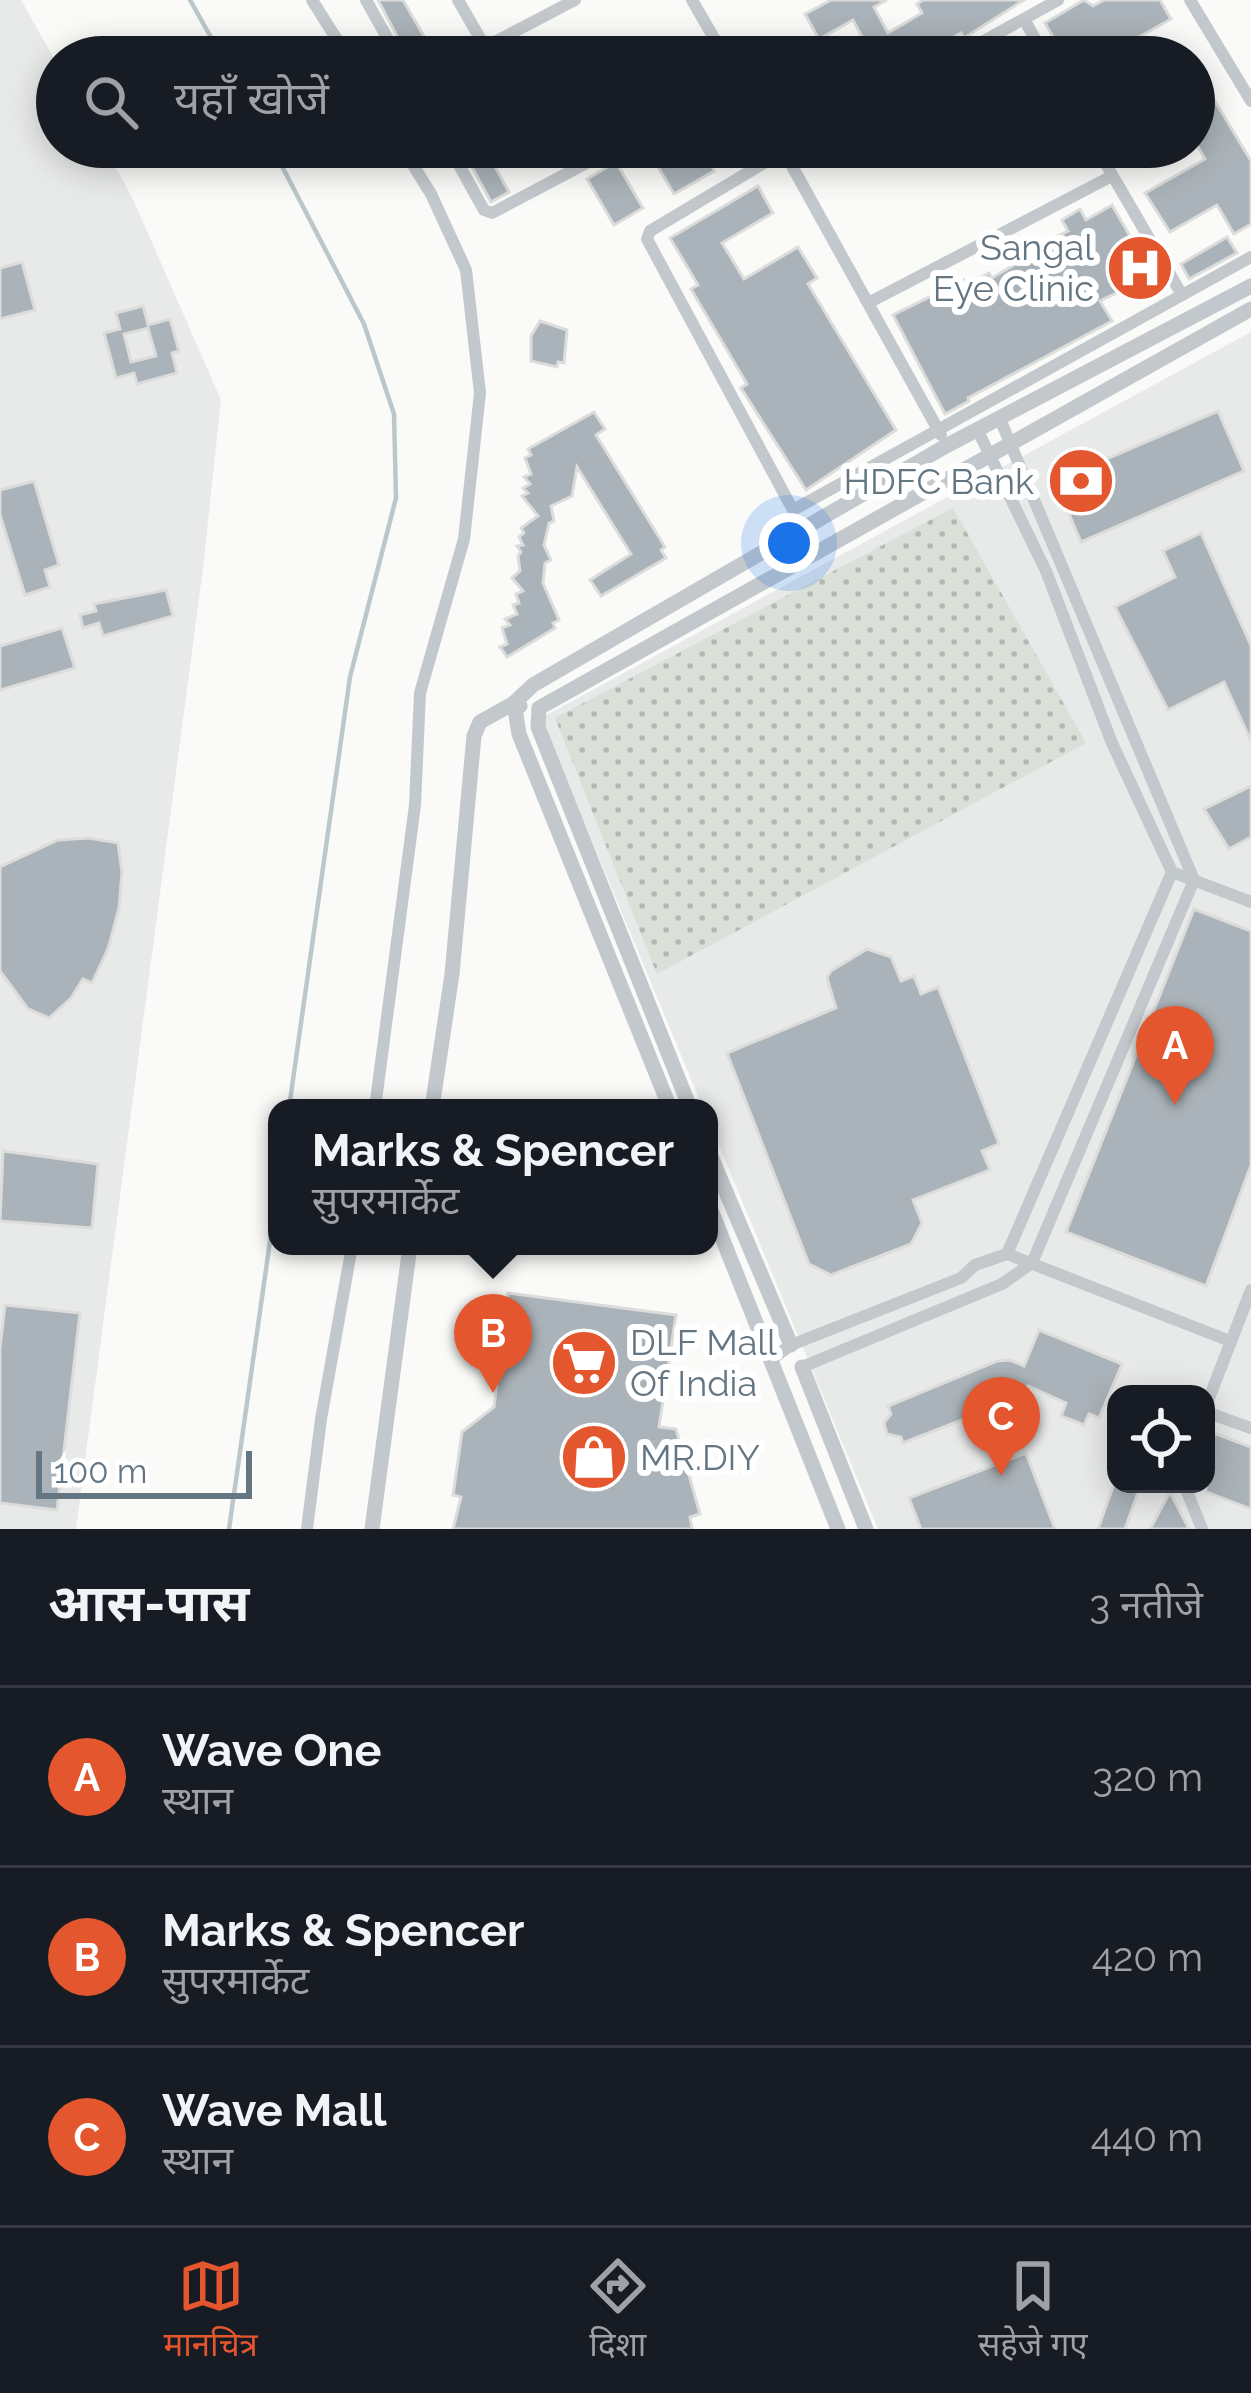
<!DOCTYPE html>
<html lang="hi">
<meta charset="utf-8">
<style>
body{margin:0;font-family:Raleway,"Noto Sans Devanagari",sans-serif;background:#20242c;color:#f1f3f6}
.controls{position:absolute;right:36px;bottom:36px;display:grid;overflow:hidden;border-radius:24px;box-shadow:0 6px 30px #0003}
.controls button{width:108px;height:108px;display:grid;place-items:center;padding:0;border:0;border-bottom:3px solid #363941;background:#171b24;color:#f1f3f6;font:60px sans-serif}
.scale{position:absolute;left:36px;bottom:30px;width:216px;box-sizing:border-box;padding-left:12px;border:6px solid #657683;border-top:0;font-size:33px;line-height:42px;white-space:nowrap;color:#657683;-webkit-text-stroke:9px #fff;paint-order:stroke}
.you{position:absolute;left:789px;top:543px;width:42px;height:42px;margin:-30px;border:9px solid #fff;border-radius:50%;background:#1a73e8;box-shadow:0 0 0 18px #1a73e833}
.badge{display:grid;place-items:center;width:78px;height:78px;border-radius:50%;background:#e4572e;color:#fff;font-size:39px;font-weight:700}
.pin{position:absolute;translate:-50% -99px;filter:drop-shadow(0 3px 6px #0008)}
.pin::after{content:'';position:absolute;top:63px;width:42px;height:36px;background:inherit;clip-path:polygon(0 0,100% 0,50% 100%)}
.popup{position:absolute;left:268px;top:1099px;width:450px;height:156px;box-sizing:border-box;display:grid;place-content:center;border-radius:24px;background:#171b24;filter:drop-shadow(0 3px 9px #0005);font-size:39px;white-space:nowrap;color:#9ea1a6}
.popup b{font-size:45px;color:#f1f3f6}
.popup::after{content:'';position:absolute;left:50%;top:100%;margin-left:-24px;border:24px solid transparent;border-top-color:#171b24}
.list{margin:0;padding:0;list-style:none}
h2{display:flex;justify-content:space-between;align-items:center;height:156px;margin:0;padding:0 48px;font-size:51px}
h2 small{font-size:39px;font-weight:400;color:#9ea1a6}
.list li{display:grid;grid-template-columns:78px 1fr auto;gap:36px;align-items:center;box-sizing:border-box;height:180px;padding:0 48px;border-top:3px solid #363941}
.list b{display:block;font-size:45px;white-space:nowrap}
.list p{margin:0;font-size:39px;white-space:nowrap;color:#9ea1a6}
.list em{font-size:39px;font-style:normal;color:#9ea1a6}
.icon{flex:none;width:66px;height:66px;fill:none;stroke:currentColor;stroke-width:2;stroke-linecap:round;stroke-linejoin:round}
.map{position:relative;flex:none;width:1251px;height:1529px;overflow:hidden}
.search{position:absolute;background:#171b24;box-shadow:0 6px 30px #0003;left:36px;right:36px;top:36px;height:132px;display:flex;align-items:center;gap:30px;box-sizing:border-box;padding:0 42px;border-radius:66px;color:#9ea1a6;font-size:45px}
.sheet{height:696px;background:#171b24}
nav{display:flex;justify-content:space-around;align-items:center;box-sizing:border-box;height:168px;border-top:3px solid #363941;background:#171b24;font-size:33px;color:#9ea1a6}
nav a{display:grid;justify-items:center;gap:6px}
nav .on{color:#e4572e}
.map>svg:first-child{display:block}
.built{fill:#e8e9e9;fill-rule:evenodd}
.grass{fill:url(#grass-dots)}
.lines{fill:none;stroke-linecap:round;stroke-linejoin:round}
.stream{stroke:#bbc7cb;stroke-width:4.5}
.building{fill:#aab3b9;stroke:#dcdcda;stroke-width:3;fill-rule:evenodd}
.minor{stroke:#c3c8cc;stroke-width:12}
.tertiary{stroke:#c3c8cc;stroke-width:15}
.labels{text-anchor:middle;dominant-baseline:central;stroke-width:12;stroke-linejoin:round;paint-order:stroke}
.poi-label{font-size:36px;fill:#657683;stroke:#fff;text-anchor:end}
</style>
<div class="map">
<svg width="1251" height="1529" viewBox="0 0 1251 1529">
<defs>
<pattern id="grass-dots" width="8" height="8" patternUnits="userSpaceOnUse" patternTransform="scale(3)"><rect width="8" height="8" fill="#dadfd7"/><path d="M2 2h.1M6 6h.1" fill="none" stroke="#b4b9b4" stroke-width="1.8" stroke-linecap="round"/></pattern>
</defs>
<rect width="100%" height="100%" fill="#fafaf8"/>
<!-- built -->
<g class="built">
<polygon points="0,0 21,0 57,64 57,147 104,147 132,197 221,400 203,568 76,1529 0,1529"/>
<path d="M1251,332V1529H878L709,1121V1108H703L541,718ZM1116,1394H1206V1484H1116Z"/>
</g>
<!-- grass -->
<polygon class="grass" points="953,508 1086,743 657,974 555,718"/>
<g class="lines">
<!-- stream -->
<g class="stream">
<polyline points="190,0 222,57"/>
<polyline points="272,147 364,324 394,414 396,498 350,677 289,1108"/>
<polyline points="229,1529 277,1192"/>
</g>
</g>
<!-- building -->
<g class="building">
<polygon points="378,0 403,0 436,57 408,57"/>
<polygon points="831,0 887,0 874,7 888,33 922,13 917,4 923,0 1024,0 964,38 961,33 936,47 942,57 873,57 853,20 819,39 805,14"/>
<polygon points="1084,0 1093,6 1104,0 1160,0 1171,19 1123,46 1125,49 1112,57 1065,57 1045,23"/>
<polygon points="1194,59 1207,81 1204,83 1251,161 1251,224 1234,234 1217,205 1170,232 1145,193 1205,159 1194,140"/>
<polygon points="461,147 484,147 509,192 491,202"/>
<polygon points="669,147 715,147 716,158 711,164 714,171 674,194 652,157"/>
<polygon points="616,162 643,208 614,225 587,179"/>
<polygon points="758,186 773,213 722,243 744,279 798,247 817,278 808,284 896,430 806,490 741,388 747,384 691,289 698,285 670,238"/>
<polygon points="1112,205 1155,279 1133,291 1131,286 1100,301 1112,321 968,398 969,401 945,414 893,315 964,280 967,285 989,273 992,278 1024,259 1021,253 1068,231 1062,220 1080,209 1086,220"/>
<polygon points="1227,237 1237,253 1189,279 1181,264"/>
<polygon points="22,262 35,310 0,319 0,268"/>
<path d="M143,306L148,325L170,319L179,351L172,353L177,373L137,384L134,373L116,378L104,333L120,329L116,313ZM148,328L156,356L131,362L124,334Z"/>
<polygon points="540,321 567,330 564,363 558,362 557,367 531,361 531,336"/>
<polygon points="1218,411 1244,471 1081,542 1055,481"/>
<polygon points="594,412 605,429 596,435 665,547 661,550 666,558 601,596 590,580 631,554 577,467 572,496 551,506 554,521 549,523 544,545 551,560 545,563 543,583 559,620 553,623 555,628 507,657 500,647 507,644 502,628 510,625 505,619 517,614 513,605 519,603 516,594 523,591 512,578 520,571 518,556 521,552 517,546 523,545 519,537 524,533 521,528 538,516 522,496 528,493 523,488 530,484 524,477 531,474 525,458 531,455 528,449"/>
<polygon points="34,481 59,565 45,570 50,587 25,595 0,515 0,490"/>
<polygon points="1201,533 1251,646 1251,741 1224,682 1168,710 1115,607 1175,577 1163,551"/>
<polygon points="166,590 173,616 103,636 99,623 83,628 80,615 96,611 94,604"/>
<polygon points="62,628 75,668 0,690 0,646"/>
<polygon points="1251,786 1251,837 1229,849 1204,809"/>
<polygon points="89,838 118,843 122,872 119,908 108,949 92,983 83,979 71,998 49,1018 28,1009 0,971 0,867 58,840"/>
<polygon points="1194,909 1251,931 1251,1165 1206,1286 1066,1232"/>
<polygon points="867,949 891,957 901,981 914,976 921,994 938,987 999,1144 982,1151 990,1170 913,1200 922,1223 911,1244 831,1275 809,1264 727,1053 836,1008 827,978 831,971"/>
<polygon points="3,1151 98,1164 92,1228 0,1221"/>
<polygon points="508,1293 676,1315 659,1427 676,1429 700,1514 690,1517 692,1529 453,1529 461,1497 453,1495 462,1432 494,1407"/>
<polygon points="5,1305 80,1313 57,1510 0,1503 0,1348"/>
<polygon points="1039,1330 1122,1364 1099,1418 1089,1414 1084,1425 1061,1416 1066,1403 1028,1386 1013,1400 903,1443 901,1437 887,1434 884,1423 891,1414 888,1406 997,1361 1010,1360 1024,1366"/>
<polygon points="1211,1432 1251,1447 1251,1509 1206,1492 1206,1448"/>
<polygon points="1026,1453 1055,1529 921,1529 909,1498"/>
<polygon points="1114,1484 1141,1484 1125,1529 1098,1529"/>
<polygon points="1170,1492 1189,1529 1150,1529"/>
</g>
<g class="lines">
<!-- minor -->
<g class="minor">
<polyline points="312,0 348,57"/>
<polyline points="366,0 398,57"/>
<polyline points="458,0 485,47"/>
<polyline points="692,0 725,57"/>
<polyline points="1190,0 1251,101"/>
<polyline points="1024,19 1045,57"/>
<polyline points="466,57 575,0"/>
<polyline points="955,57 1058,0"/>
<polyline points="449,147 484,210 492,213 617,147"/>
<polyline points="791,147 650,231 647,239 793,510 1251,257"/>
<polyline points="1096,147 1182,295"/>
<polyline points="782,148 941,435"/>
<polyline points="870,302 1112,176"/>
<polyline points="978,431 1046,571 1112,743 1172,872 1007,1254"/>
<polyline points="1172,872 1251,902"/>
<polyline points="375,1108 415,805 420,693 464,539 480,393 466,270 431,194 402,147"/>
<polyline points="770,1360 791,1345 961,1278 975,1265 1007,1254 1230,1341"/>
<polyline points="802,1367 1002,1284 1032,1263 1194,880 1000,419"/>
<polyline points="1206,1406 1251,1290"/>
<polyline points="1206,1412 1251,1428"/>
<polyline points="1184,1484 1202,1529"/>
<polyline points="307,1529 321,1419 352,1246"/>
</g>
<!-- tertiary -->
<g class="tertiary">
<polyline points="432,1108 452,974 474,736 480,722 514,703 520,706"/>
<polyline points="670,1108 519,734 514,703 533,685 946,446 1251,286"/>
<polyline points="690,1108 538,727 539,708 1251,309"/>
<polyline points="709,1152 791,1345"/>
<polyline points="709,1205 838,1529"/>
<polyline points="802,1367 866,1529"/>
<polyline points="372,1529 410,1246"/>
</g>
</g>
<!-- icons -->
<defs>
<symbol id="hospital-disc" viewBox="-11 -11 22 22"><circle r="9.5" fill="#e4572e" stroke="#fff"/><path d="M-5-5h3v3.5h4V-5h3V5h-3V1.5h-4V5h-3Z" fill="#fff"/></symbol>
<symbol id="bank-disc" viewBox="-11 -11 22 22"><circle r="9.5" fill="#e4572e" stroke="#fff"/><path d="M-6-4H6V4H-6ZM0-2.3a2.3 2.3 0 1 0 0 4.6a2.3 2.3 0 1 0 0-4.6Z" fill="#fff"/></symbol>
<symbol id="supermarket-disc" viewBox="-11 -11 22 22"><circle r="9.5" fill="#e4572e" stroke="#fff"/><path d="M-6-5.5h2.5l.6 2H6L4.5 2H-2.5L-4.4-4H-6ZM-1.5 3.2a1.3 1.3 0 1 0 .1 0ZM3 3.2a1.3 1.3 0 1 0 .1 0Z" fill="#fff"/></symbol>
<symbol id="shop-disc" viewBox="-11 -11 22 22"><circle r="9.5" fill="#e4572e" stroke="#fff"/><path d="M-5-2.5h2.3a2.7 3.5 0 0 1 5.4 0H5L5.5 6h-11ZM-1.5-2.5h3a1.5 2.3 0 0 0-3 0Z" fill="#fff"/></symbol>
</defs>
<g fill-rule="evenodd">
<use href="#hospital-disc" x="1102" y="230" width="76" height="76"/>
<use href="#bank-disc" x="1043" y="443" width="76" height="76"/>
<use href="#supermarket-disc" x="546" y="1325" width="76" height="76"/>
<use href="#shop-disc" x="556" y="1419" width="76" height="76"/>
</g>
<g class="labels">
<!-- poi labels -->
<g class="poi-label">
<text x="1094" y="247">Sangal<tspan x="1094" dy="41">Eye Clinic</tspan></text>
<text x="1034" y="481">HDFC Bank</text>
<text x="630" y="1342" text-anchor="start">DLF Mall<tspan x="630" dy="41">Of India</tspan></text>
<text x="640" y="1457" text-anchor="start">MR.DIY</text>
</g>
</g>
</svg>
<div class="controls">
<button><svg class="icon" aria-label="locate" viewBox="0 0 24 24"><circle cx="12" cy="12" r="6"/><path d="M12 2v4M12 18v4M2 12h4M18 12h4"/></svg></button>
</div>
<div class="scale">100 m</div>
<div class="you"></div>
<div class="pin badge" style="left:1175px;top:1105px">A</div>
<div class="pin badge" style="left:493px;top:1393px">B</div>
<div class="popup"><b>Marks &amp; Spencer</b>सुपरमार्केट</div>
<div class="pin badge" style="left:1001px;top:1476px">C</div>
<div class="search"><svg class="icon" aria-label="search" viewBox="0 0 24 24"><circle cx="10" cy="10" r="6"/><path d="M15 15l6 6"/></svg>यहाँ खोजें</div>
</div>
<section class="sheet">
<h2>आस-पास<small>3 नतीजे</small></h2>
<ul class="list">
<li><span class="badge">A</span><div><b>Wave One</b><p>स्थान</p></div><em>320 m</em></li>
<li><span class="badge">B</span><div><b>Marks &amp; Spencer</b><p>सुपरमार्केट</p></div><em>420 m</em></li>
<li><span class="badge">C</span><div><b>Wave Mall</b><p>स्थान</p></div><em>440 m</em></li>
</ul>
</section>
<nav>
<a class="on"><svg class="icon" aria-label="map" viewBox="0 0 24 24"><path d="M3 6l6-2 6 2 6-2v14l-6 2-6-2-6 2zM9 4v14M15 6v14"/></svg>मानचित्र</a>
<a><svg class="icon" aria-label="directions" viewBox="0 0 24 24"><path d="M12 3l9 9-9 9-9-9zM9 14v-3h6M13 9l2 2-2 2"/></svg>दिशा</a>
<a><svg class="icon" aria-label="saved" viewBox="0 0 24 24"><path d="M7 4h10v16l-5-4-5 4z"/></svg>सहेजे गए</a>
</nav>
